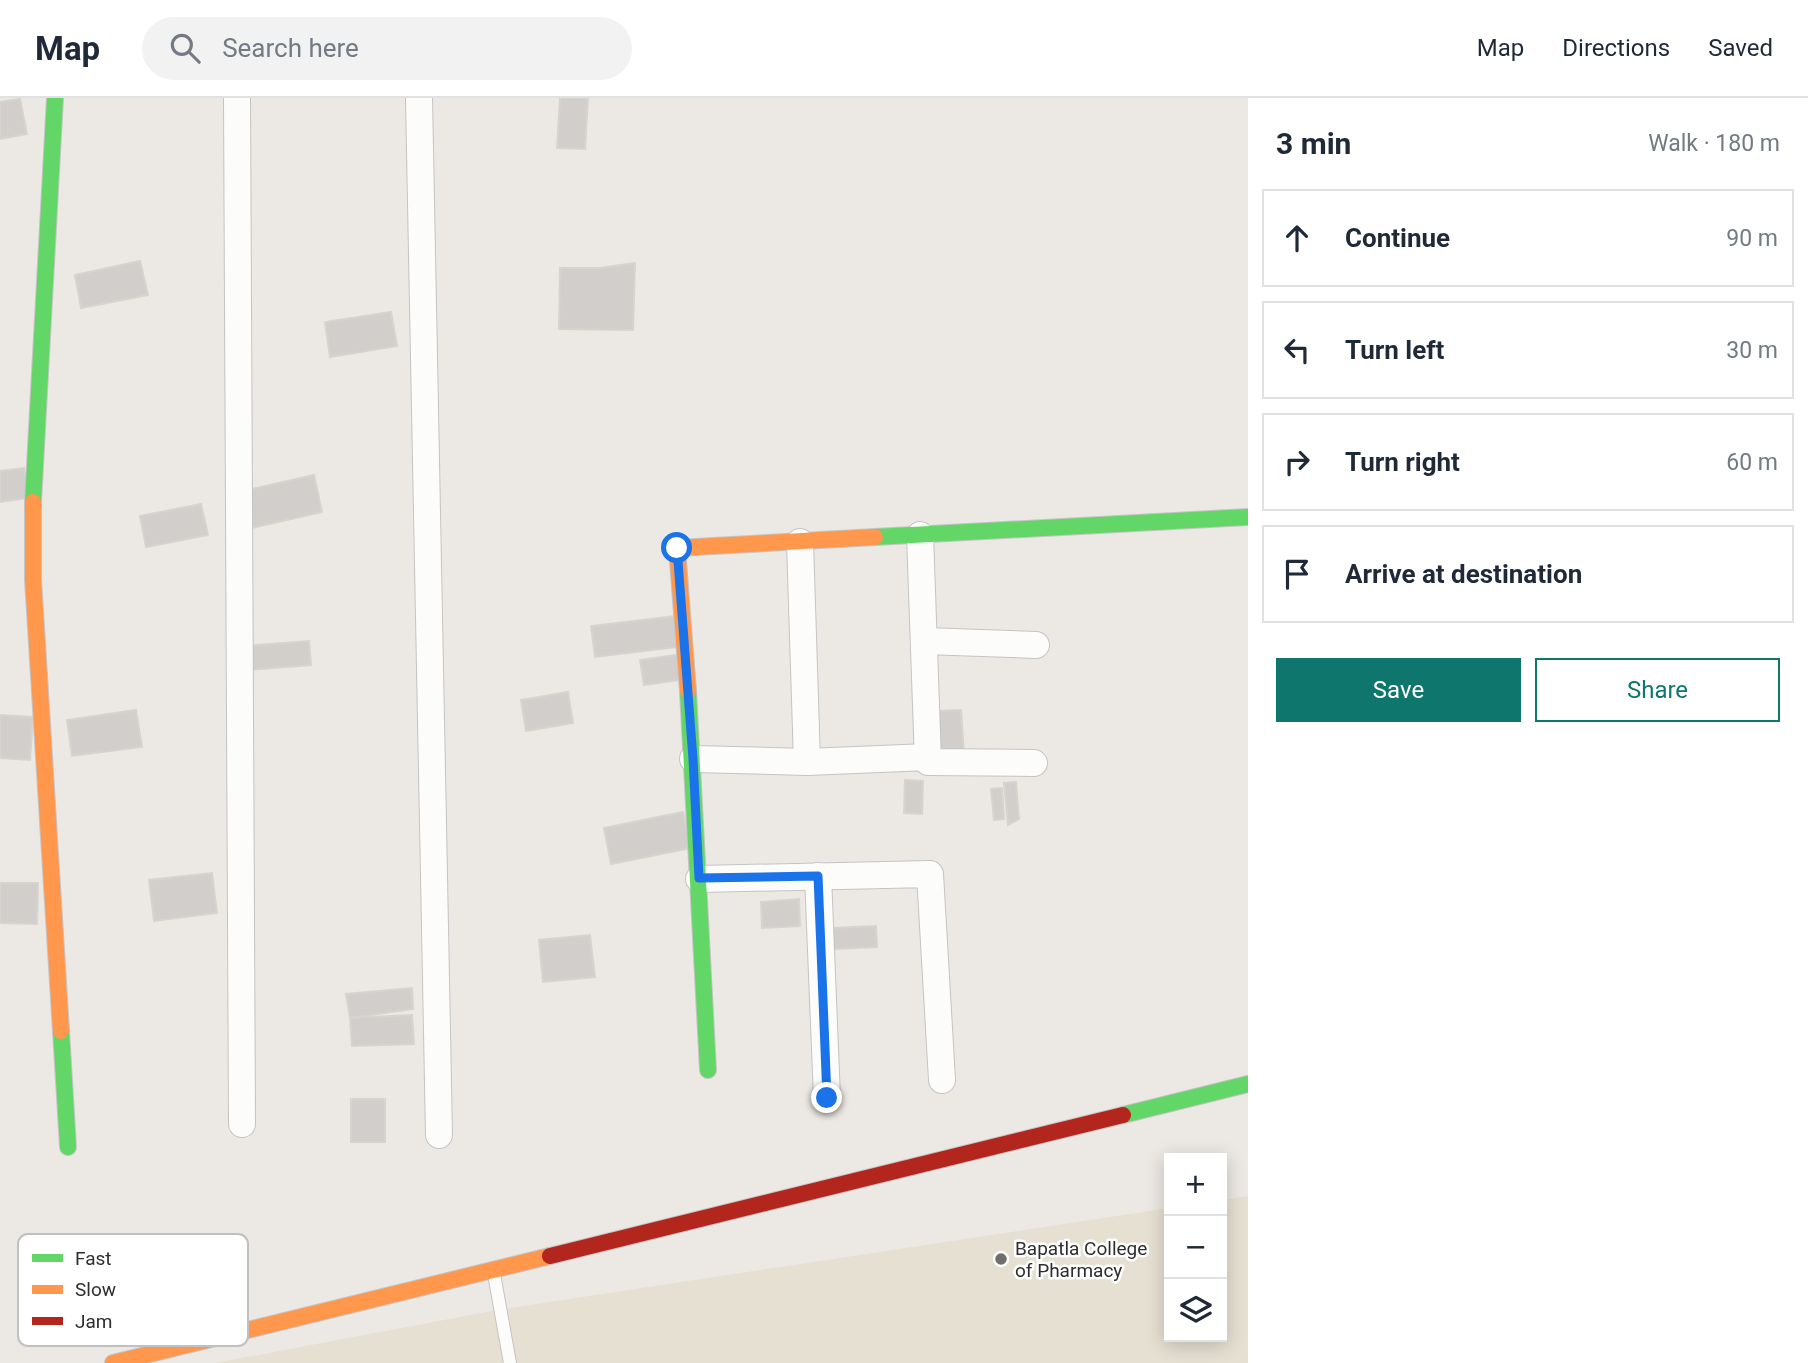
<!DOCTYPE html>
<meta charset="utf-8">
<style>
body{margin:0;font-family:Roboto,sans-serif;background:#f2f2f3;color:#1f2937}
.controls{position:absolute;right:21px;bottom:21px;display:grid;overflow:hidden;border-radius:0px;box-shadow:0 4px 18px #0003}
.controls button{width:63px;height:63px;display:grid;place-items:center;padding:0;border:0;border-bottom:2px solid #e0e1e3;background:#fff;color:#1f2937;font:35px sans-serif}
.stop{position:absolute;width:21px;height:21px;margin:-16px;border:5px solid #1a73e8;border-radius:50%;background:#fff}
.stop.end{background:#1a73e8;border-color:#fff;box-shadow:0 2px 7px #0008}
.list{margin:0;padding:0;list-style:none}
h2{display:flex;justify-content:space-between;align-items:center;height:91px;margin:0;padding:0 28px;font-size:30px}
h2 small{font-size:23px;font-weight:400;color:#747a83}
.list li{display:grid;grid-template-columns:46px 1fr auto;gap:21px;align-items:center;box-sizing:border-box;height:98px;margin:0 14px 14px;padding:0 14px;border:2px solid #e0e1e3;border-radius:0px}
.list b{display:block;font-size:26px;white-space:nowrap}
.list em{font-size:23px;font-style:normal;color:#747a83}
.actions{display:flex;gap:14px;padding:21px 28px}
.actions a{flex:1;padding:16px 0;border:2px solid #0f766e;border-radius:0px;text-align:center;font-size:24px;color:#0f766e}
.actions .main{background:#0f766e;color:#fff}
.icon{flex:none;width:38px;height:38px;fill:none;stroke:currentColor;stroke-width:2;stroke-linecap:round;stroke-linejoin:round}
.map{position:relative;flex:none;width:1248px;height:1265px;overflow:hidden}
header{display:flex;align-items:center;gap:42px;box-sizing:border-box;height:98px;padding:0 35px;background:#fff;border-bottom:2px solid #e0e1e3}
header strong{font-size:33px}
nav{display:flex;gap:38px;margin-inline-start:auto;font-size:24px}
.search{width:490px;height:63px;background:#f2f2f3;display:flex;align-items:center;gap:18px;box-sizing:border-box;padding:0 24px;border-radius:38px;color:#747a83;font-size:26px}
main{display:flex}
aside{flex:1;background:#fff}
.map>svg:first-child{display:block}
.education{fill:#e6e0d3}
.building{fill:#d1cecb;stroke:#d7d4d0;stroke-width:2}
.lines{fill:none;stroke-linecap:round;stroke-linejoin:round}
.lane-casing{stroke:#c5c4c5;stroke-width:14}
.street-casing{stroke:#c5c4c5;stroke-width:28}
.fast-casing{stroke:#c5c4c5;stroke-width:18}
.slow-casing{stroke:#c5c4c5;stroke-width:18}
.jam-casing{stroke:#c5c4c5;stroke-width:18}
.lane{stroke:#fcfcfb;stroke-width:12}
.street{stroke:#fcfcfb;stroke-width:26}
.fast{stroke:#63d668;stroke-width:16}
.slow{stroke:#ff974d;stroke-width:16}
.jam{stroke:#b3261e;stroke-width:16}
.route{stroke:#1a73e8;stroke-width:9}
.poi-dot{fill:#706f6e;stroke:#fff;stroke-width:2.5}
.labels{text-anchor:middle;dominant-baseline:central;stroke-width:5;stroke-linejoin:round;paint-order:stroke}
.poi-label{font-size:19px;fill:#2e2e2e;stroke:#fff;text-anchor:start}
.key{fill:#fff;stroke:#c0c0c0;stroke-width:2}
.key-label{font-size:19px;fill:#2e2e2e}
</style>
<header>
<strong>Map</strong>
<div class="search"><svg class="icon" aria-label="search" viewBox="0 0 24 24"><circle cx="10" cy="10" r="6"/><path d="M15 15l6 6"/></svg>Search here</div>
<nav><a>Map</a><a>Directions</a><a>Saved</a></nav>
</header>
<main>
<div class="map">
<svg width="1248" height="1265" viewBox="0 0 1248 1265">
<rect width="100%" height="100%" fill="#ece8e4"/>
<!-- education -->
<polygon class="education" points="1248,1098 1248,1265 215,1265 497,1212 1169,1110 1169,1239 1222,1239 1222,1102"/>
<!-- building -->
<g class="building">
<polygon points="560,0 588,0 585,51 557,50"/>
<polygon points="20,1 27,36 0,41 0,4"/>
<polygon points="140,163 148,197 81,210 75,177"/>
<polygon points="635,165 633,232 559,231 560,170 600,170"/>
<polygon points="391,214 397,248 330,259 325,224"/>
<polygon points="24,370 29,400 0,404 0,373"/>
<polygon points="314,377 322,414 252,430 243,393"/>
<polygon points="201,406 208,437 146,449 140,418"/>
<polygon points="674,518 678,549 595,559 591,528"/>
<polygon points="309,543 311,567 246,572 244,548"/>
<polygon points="683,556 686,581 644,587 640,562"/>
<polygon points="568,594 573,625 526,633 521,602"/>
<polygon points="136,612 142,649 72,658 67,622"/>
<polygon points="961,612 964,655 940,656 937,613"/>
<polygon points="0,617 33,619 30,662 0,660"/>
<polygon points="905,682 923,683 922,716 904,715"/>
<polygon points="1016,684 1019,721 1008,727 1004,685"/>
<polygon points="1002,690 1004,721 994,722 991,691"/>
<polygon points="683,714 691,750 611,766 604,730"/>
<polygon points="212,775 217,815 154,823 149,782"/>
<polygon points="0,785 38,785 37,826 0,825"/>
<polygon points="799,801 800,828 762,830 761,804"/>
<polygon points="876,828 877,849 833,851 832,830"/>
<polygon points="590,837 595,879 543,884 539,842"/>
<polygon points="412,890 413,911 350,920 346,896"/>
<polygon points="412,917 414,946 352,948 350,920"/>
<rect x="351" y="1001" width="34" height="43"/>
</g>
<g class="lines">
<defs>
<polyline id="lane" points="494,1176 510,1265"/>
<g id="street">
<polyline points="237,0 242,1026"/>
<polyline points="419,0 439,1037"/>
<polyline points="920,437 928,664 1034,665"/>
<polyline points="800,444 807,664"/>
<polyline points="924,543 1036,547"/>
<polyline points="693,661 807,664 928,659"/>
<polyline points="818,778 827,1000"/>
<polyline points="699,781 930,776 942,982"/>
</g>
<g id="fast">
<polyline points="33,404 55,0"/>
<polyline points="875,439 1248,419"/>
<polyline points="688,593 708,972"/>
<polyline points="61,933 68,1049"/>
<polyline points="1123,1017 1248,986"/>
</g>
<g id="slow">
<polyline points="33,404 33,481 61,933"/>
<polyline points="688,593 677,450 875,439"/>
<polyline points="113,1265 550,1158"/>
</g>
<polyline id="jam" points="550,1158 1123,1017"/>
</defs>
<!-- lane casing -->
<use href="#lane" class="lane-casing"/>
<!-- street casing -->
<use href="#street" class="street-casing"/>
<!-- fast casing -->
<use href="#fast" class="fast-casing"/>
<!-- slow casing -->
<use href="#slow" class="slow-casing"/>
<!-- jam casing -->
<use href="#jam" class="jam-casing"/>
<!-- lane -->
<use href="#lane" class="lane"/>
<!-- street -->
<use href="#street" class="street"/>
<!-- fast -->
<use href="#fast" class="fast"/>
<!-- slow -->
<use href="#slow" class="slow"/>
<!-- jam -->
<use href="#jam" class="jam"/>
</g>
<g class="lines">
<!-- route -->
<polyline class="route" points="677,450 693,661 699,780 818,778 827,1000"/>
</g>
<!-- markers -->
<circle class="poi-dot" cx="1001" cy="1161" r="7"/>
<g class="labels">
<!-- poi labels -->
<g class="poi-label">
<text x="1015" y="1150">Bapatla College<tspan x="1015" dy="22">of Pharmacy</tspan></text>
</g>
</g>
<!-- legend -->
<rect x="18" y="1136" width="230" height="112" rx="10" class="key"/>
<rect x="32" y="1156" width="31" height="8" fill="#63d668"/>
<rect x="32" y="1187" width="31" height="9" fill="#ff974d"/>
<rect x="32" y="1219" width="31" height="8" fill="#b3261e"/>
<g class="key-label">
<text x="75" y="1167">Fast</text>
<text x="75" y="1198">Slow</text>
<text x="75" y="1230">Jam</text>
</g>
</svg>
<div class="controls">
<button>+</button>
<button>−</button>
<button><svg class="icon" aria-label="layers" viewBox="0 0 24 24"><path d="M12 4l9 5-9 5-9-5zM3 14l9 5 9-5"/></svg></button>
</div>
<div class="stop" style="left:677px;top:450px"></div>
<div class="stop end" style="left:827px;top:1000px"></div>
</div>
<aside>
<h2>3 min<small>Walk · 180 m</small></h2>
<ul class="list">
<li><svg class="icon" aria-label="ahead" viewBox="0 0 24 24"><path d="M12 20V5M6 11l6-6 6 6"/></svg><div><b>Continue</b></div><em>90 m</em></li>
<li><svg class="icon" aria-label="left" viewBox="0 0 24 24"><path d="M17 20v-9H6M10 6l-5 5 5 5"/></svg><div><b>Turn left</b></div><em>30 m</em></li>
<li><svg class="icon" aria-label="right" viewBox="0 0 24 24"><path d="M7 20v-9h11M14 6l5 5-5 5"/></svg><div><b>Turn right</b></div><em>60 m</em></li>
<li><svg class="icon" aria-label="arrive" viewBox="0 0 24 24"><path d="M6 21V4h12l-3 4 3 4H6"/></svg><div><b>Arrive at destination</b></div></li>
</ul>
<div class="actions"><a class="main">Save</a><a>Share</a></div>
</aside>
</main>
